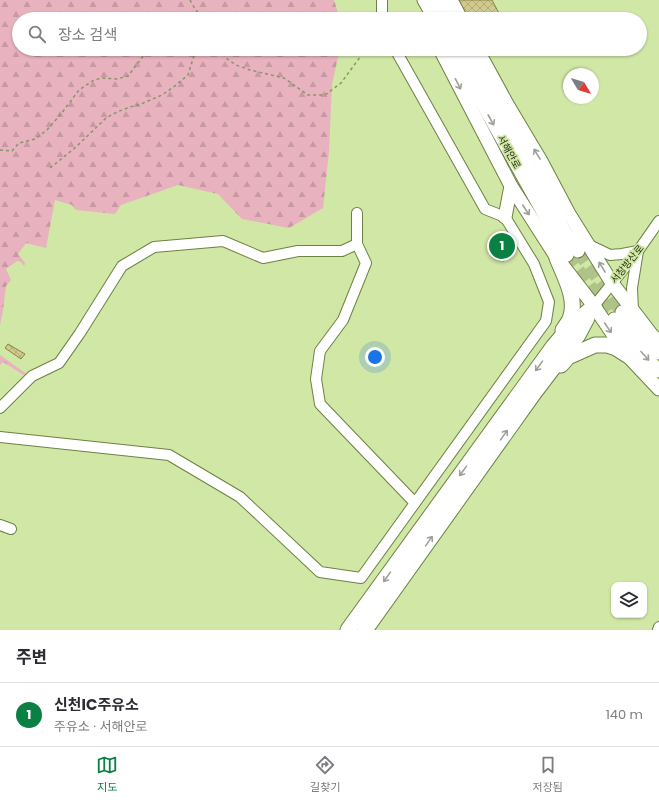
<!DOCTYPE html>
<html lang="ko">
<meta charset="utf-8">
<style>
body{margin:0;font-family:Poppins,"Noto Sans KR",sans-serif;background:#f2f2f3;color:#2b2b33}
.controls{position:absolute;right:12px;bottom:12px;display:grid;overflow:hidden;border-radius:8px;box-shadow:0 1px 3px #0004}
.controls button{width:36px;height:36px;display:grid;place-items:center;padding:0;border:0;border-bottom:1px solid #e1e1e2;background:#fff;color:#2b2b33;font:20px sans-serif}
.compass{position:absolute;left:563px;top:68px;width:36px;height:36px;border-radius:50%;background:#fff;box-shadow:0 1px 3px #0004;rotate:128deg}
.you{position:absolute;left:375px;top:357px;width:14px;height:14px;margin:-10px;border:3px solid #fff;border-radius:50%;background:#1a73e8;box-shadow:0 0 0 6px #1a73e833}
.badge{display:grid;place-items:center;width:26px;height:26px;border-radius:50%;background:#0b8043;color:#fff;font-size:13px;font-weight:700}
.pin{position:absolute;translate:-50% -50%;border:2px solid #fff;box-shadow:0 1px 4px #0006}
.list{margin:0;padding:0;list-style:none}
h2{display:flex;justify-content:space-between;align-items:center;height:52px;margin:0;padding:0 16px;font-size:17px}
h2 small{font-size:13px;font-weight:400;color:#7c7c81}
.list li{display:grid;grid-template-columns:26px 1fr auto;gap:12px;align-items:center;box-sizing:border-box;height:64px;padding:0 16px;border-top:1px solid #e1e1e2}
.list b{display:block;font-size:15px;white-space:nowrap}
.list p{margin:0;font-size:13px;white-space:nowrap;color:#7c7c81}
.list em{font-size:13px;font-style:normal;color:#7c7c81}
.icon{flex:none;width:22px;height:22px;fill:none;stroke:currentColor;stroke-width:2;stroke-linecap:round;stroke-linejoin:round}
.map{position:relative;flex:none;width:659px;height:630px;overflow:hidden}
.search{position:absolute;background:#fff;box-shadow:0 1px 3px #0004;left:12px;right:12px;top:12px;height:44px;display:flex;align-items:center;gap:10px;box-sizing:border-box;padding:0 14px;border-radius:22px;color:#7c7c81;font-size:15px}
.sheet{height:116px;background:#fff}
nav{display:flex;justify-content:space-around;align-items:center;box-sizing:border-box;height:56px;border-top:1px solid #e1e1e2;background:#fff;font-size:11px;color:#7c7c81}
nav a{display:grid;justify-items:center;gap:2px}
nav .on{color:#0b8043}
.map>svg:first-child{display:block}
.forest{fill:url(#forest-firs)}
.building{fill:url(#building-cross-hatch);stroke:#8b8441}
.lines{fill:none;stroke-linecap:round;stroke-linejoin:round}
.major-tunnel{stroke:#afc288;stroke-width:13;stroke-dasharray:13 6;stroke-linecap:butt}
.minor-casing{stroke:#6e8144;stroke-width:12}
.major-casing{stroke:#6e8144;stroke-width:15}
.highway-casing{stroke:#6e8144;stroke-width:17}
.path{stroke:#869666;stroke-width:1.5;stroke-dasharray:3 3;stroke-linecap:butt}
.minor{stroke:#fff;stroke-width:10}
.major{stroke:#fff;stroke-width:13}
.highway{stroke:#fff;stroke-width:15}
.oneway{stroke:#9da195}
.labels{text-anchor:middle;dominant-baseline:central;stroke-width:3.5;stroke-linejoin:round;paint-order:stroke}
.street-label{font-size:10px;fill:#262e14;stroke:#d1e7a5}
</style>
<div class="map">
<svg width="659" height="630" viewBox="0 0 659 630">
<defs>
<pattern id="forest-firs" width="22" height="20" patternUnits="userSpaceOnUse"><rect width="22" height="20" fill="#e8b2bf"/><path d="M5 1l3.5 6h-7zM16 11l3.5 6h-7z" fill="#c799a3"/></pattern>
<pattern id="building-cross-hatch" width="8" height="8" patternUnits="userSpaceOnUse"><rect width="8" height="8" fill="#d1ca8d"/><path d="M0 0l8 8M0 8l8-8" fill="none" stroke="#b3ae79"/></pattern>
</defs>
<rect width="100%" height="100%" fill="#d1e7a5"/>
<!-- forest -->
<g class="forest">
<polygon points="0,0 334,0 340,19 19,19 19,49 340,49 332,84 329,152 323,208 289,228 242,219 218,194 178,185 121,205 115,214 76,210 72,205 55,200 46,248 26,243 18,254 25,263 24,266 21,262 17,261 6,269 11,280 6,286 3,310 0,325"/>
<polygon points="0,355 28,375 27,377 3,362 0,365"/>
</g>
<!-- building -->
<g class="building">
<polygon points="456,0 492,0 502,19 466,19"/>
<polygon points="507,234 516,249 506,256 504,261 493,258 488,248 493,245 492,242"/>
<polygon points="8,344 25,354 21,359 5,348"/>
</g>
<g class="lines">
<!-- major-tunnel -->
<g class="major-tunnel">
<polyline points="578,251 622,312"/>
<polyline points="567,255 614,319"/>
</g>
<defs>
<g id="minor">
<polyline points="382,19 382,0"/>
<polyline points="357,213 357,244 366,263 343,320 320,351 316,379 320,404 415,503"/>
<polyline points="589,245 610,255 622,254 638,251 632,288 633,311"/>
<polyline points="594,306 638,251 659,221"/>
<polyline points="0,408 32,376 59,363 80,333 122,266 154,247 223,241 263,258 298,251 342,251 357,244"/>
<polyline points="0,437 169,455 240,497 320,572 361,578 546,321 549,302 534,264 505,217 485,209 395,49"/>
<polyline points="0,525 11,529"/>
<polyline points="658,630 659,627"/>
</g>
<g id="major">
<polyline points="424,0 435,19"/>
<polyline points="438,0 447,19"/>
<polyline points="451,0 461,19"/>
<polyline points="440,49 511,186 557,258 594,306 627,355 659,389"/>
<polyline points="452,49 567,255"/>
<polyline points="464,49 550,203 563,229 578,251"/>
<polyline points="477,49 507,104 541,161 569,214 612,283 651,334 659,342"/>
<polyline points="505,217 511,186"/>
<polyline points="622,312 635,328 659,353"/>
<polyline points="614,319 638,349 659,371"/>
</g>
<g id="highway">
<path d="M557,258C564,276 578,299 570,319C568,323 565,327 563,330"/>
<polyline points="561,365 568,357 595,345 607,345 616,348 627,355"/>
<polyline points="348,630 553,347 568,329 594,306"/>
<polyline points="365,630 534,393 578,335 587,318"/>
</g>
</defs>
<!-- minor casing -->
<use href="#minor" class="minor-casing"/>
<!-- major casing -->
<use href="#major" class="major-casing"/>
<!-- highway casing -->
<use href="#highway" class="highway-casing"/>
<!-- path -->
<g class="path">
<polyline points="190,0 195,9 203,19"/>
<polyline points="219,49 226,58 236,65 250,70 284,78 308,95 325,95 341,83 366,49"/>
<polyline points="0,150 12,151 19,143 35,139 47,130 61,114 79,90 94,80 102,78 117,79 128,76 144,55 154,49"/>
<polyline points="50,168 76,147 106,118 117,112 130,107 141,104 162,95 176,85 188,75 196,49"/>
</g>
<!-- minor -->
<use href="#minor" class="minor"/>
<!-- major -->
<use href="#major" class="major"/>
<!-- highway -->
<use href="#highway" class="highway"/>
</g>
<!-- one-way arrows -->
<defs><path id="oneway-shaft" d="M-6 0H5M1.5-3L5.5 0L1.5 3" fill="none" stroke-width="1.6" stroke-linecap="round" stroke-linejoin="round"/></defs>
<g class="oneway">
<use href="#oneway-shaft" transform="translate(458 84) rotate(63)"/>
<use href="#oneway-shaft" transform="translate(491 120) rotate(61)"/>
<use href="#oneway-shaft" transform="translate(537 154) rotate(-121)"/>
<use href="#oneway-shaft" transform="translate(526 210) rotate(57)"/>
<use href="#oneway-shaft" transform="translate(602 267) rotate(-122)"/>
<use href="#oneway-shaft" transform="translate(608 328) rotate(56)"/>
<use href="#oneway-shaft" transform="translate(645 356) rotate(48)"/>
<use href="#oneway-shaft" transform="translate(539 366) rotate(126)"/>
<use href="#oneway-shaft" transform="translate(504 435) rotate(-55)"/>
<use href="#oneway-shaft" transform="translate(463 471) rotate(126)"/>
<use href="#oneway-shaft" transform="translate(429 541) rotate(-55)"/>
<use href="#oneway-shaft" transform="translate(387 577) rotate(126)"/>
</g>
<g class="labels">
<!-- street labels -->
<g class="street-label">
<text transform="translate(509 152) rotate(61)">서해안로</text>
<text transform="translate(627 264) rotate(-51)">서창방산로</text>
</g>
</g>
</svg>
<div class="controls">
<button><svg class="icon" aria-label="layers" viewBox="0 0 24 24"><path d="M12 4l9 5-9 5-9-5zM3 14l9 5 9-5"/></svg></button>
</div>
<svg class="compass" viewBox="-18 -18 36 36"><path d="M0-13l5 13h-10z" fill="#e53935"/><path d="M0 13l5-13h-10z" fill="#7c7c81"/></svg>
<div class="you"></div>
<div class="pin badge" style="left:502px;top:246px">1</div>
<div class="search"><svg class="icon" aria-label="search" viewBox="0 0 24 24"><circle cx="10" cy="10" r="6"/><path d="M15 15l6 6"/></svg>장소 검색</div>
</div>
<section class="sheet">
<h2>주변<small></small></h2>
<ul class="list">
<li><span class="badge">1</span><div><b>신천IC주유소</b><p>주유소 · 서해안로</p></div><em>140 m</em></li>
</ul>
</section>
<nav>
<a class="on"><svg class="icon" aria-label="map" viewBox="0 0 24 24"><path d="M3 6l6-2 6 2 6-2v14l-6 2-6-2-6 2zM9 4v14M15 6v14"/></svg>지도</a>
<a><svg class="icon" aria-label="directions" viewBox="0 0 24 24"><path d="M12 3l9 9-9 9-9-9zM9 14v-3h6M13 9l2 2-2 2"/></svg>길찾기</a>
<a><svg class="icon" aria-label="saved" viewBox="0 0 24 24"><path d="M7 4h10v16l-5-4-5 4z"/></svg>저장됨</a>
</nav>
